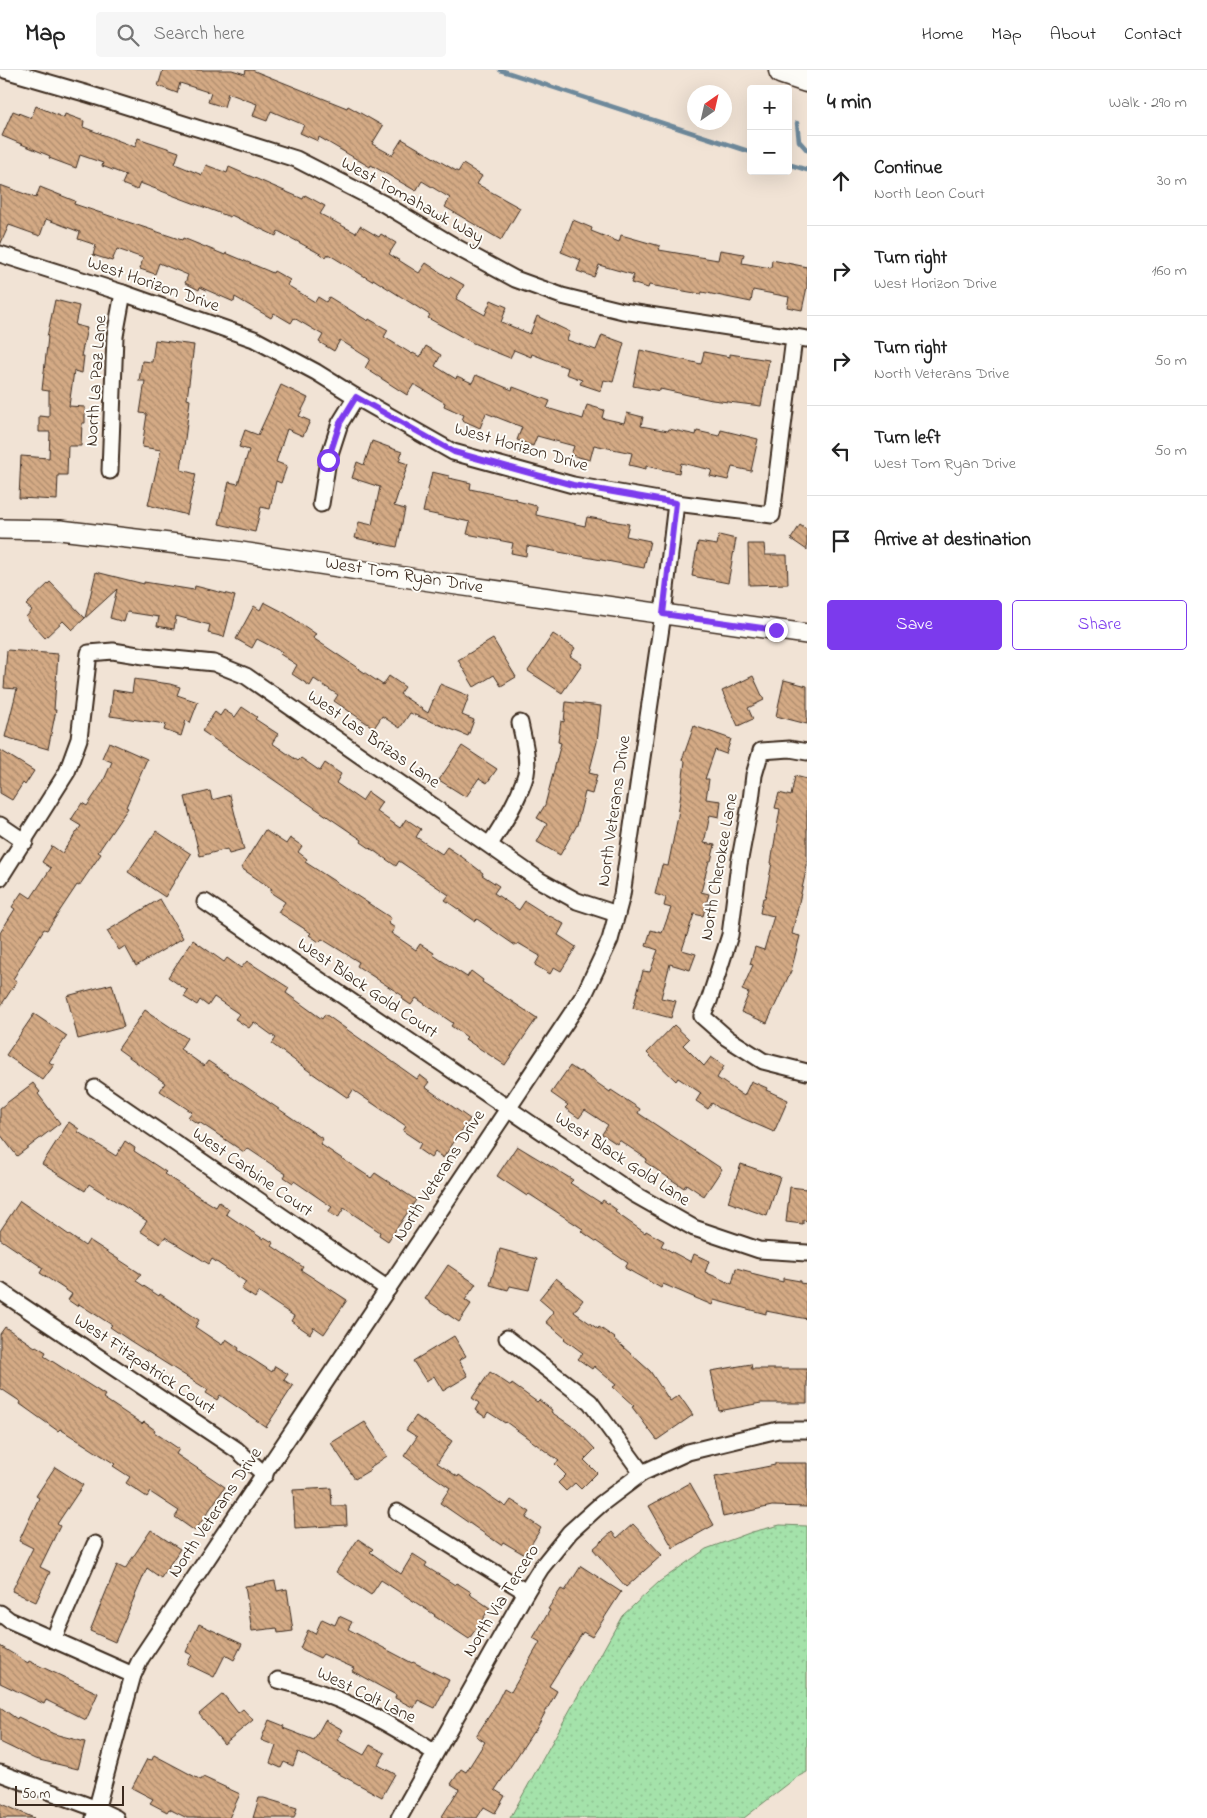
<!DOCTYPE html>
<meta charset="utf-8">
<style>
body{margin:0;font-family:"Indie Flower",sans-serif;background:#f6f6f6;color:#222}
.controls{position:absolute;right:15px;top:15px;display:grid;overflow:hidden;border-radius:5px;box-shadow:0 5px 20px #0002}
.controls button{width:45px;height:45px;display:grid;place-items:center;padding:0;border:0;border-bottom:1px solid #e0e0e0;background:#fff;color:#222;font:25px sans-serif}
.compass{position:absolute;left:687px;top:15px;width:45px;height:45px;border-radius:50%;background:#fff;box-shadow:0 5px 20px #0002;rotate:34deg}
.scale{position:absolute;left:15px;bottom:12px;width:109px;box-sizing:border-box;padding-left:5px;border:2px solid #3b2a1e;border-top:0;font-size:14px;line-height:18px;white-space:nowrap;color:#3b2a1e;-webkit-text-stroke:4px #fdfcf7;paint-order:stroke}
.stop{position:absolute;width:15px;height:15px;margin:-11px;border:4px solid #7c3aed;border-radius:50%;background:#fff}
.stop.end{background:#7c3aed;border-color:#fff;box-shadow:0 1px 5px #0008}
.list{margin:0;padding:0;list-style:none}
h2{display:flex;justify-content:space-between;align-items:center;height:65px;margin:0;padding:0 20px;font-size:21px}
h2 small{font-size:16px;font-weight:400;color:#767676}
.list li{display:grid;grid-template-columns:32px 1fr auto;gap:15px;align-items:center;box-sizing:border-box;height:90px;padding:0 20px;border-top:1px solid #e0e0e0}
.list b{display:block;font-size:19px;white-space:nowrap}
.list p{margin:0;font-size:16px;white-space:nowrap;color:#767676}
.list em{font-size:16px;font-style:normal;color:#767676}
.actions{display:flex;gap:10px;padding:15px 20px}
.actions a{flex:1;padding:11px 0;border:1px solid #7c3aed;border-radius:5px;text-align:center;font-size:18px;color:#7c3aed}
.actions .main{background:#7c3aed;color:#fff}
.icon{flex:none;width:28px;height:28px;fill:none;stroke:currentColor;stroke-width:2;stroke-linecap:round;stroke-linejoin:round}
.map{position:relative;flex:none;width:807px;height:1748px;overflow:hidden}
header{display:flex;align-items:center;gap:30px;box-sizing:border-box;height:70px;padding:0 25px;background:#fff;border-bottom:1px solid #e0e0e0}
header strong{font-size:24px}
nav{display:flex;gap:28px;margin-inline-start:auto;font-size:18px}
.search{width:350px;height:45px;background:#f6f6f6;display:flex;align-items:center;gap:12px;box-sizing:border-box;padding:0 18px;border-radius:5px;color:#767676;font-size:19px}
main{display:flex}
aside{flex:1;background:#fff}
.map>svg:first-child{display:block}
.grass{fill:url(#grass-dots);stroke:#708664}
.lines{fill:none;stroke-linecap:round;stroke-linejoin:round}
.stream{stroke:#6e899b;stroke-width:4.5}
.building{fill:url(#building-back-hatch);stroke:#3b2a1e}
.minor-casing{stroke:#3b2a1e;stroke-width:19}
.tertiary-casing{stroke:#3b2a1e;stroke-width:22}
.motorway-casing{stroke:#3b2a1e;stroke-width:31}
.minor{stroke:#fdfcf7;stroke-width:15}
.tertiary{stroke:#fdfcf7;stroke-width:19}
.motorway{stroke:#fdfcf7;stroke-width:28}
.route{stroke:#7c3aed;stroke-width:6}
.labels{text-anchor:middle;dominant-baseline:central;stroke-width:4;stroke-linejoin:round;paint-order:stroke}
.street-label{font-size:18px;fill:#3b2a1e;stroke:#fdfcf7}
</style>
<header>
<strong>Map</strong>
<div class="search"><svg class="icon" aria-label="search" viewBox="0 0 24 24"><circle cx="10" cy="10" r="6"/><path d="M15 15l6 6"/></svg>Search here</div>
<nav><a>Home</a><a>Map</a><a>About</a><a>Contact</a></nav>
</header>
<main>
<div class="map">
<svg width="807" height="1748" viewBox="0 0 807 1748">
<defs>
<pattern id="grass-dots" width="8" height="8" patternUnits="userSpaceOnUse" patternTransform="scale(1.25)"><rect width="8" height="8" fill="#a4e2aa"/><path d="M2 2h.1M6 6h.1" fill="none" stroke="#8ec292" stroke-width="1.8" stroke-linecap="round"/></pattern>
<pattern id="building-back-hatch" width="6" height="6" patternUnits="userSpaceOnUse" patternTransform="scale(1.25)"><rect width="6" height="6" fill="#d4aa85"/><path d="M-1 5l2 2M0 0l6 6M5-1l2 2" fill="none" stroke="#ad8b6c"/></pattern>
</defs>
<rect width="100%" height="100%" fill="#f1e3d5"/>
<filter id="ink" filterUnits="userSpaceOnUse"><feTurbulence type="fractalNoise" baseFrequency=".02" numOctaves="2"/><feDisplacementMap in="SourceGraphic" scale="10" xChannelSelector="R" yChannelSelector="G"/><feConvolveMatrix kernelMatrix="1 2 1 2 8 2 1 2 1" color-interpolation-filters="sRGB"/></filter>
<g filter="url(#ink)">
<!-- grass -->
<polygon class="grass" points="780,1455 807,1456 807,1702 797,1707 744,1748 510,1748 622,1546 659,1512 706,1479 752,1462"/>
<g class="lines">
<!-- stream -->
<g class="stream">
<polyline points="500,0 751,82"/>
<polyline points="797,53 799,71 807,80"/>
<polyline points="788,94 807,100"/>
</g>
</g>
<!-- building -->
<g class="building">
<polygon points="163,0 232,0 245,4 246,0 252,0 347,38 348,36 383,56 372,74 392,85 402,69 458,102 463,94 482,106 477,114 520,138 501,170 445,137 450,128 422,111 416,121 371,95 370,97 319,67 318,71 300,63 304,55 271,41 267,51 253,46 257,34 228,23 224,37 208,32 211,23 180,13 177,23 158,16"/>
<polygon points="36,36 64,48 65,44 84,51 83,57 135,77 138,68 179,82 175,94 202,105 206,95 227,103 229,97 303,129 305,125 325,136 320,144 356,163 360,156 379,167 381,164 396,173 389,184 419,203 426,193 449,208 450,207 464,215 456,229 485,245 491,230 507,237 501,252 530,264 537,246 570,262 567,270 596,280 602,265 624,273 613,312 604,310 601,321 580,314 582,310 566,304 568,298 532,284 531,287 514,280 510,288 473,273 428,248 430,245 373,209 372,211 328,184 326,187 278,161 276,166 231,145 230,147 140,113 137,120 122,114 126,105 102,96 103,93 80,85 76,98 49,88 50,86 2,66 13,41 31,48"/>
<polygon points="0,115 36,128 40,117 75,131 74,134 182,170 183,168 225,185 226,183 273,203 274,201 290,210 287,215 315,232 318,227 326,232 329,227 368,251 369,249 388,260 384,267 412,284 413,283 420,287 426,276 441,285 435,296 456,309 457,306 472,313 476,305 512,320 513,317 550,331 547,338 583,349 587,335 604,340 602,348 624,353 627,343 643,347 641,356 668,361 669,359 696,365 697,361 719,366 721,360 758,369 751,401 732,397 728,410 710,406 712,400 681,393 679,403 646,396 646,399 629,395 632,383 594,375 590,390 571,385 574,376 537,366 533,376 517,370 522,357 486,343 480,358 462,350 464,345 444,336 445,333 414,314 407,325 365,298 370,289 340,270 334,281 319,272 323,265 294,248 291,253 274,243 271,248 235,227 234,232 200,217 199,220 185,213 188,205 159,193 155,204 140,199 143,188 117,179 112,191 93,185 96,175 78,169 80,162 46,149 40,166 9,155 0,175"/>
<polygon points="573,150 592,158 591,161 619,172 621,165 660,176 659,180 718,190 720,180 744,184 742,193 771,198 772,190 807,197 807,217 802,240 787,237 789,227 753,220 751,232 702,222 701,224 649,215 648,218 631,213 634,205 599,195 594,207 577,201 581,190 561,182"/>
<polygon points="55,230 79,236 75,255 87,258 81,286 84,286 82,303 74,301 69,336 85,337 85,353 82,353 81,376 68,376 67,405 58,405 57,430 19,428 21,386 49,388 50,362 39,362 39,346 49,347 49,321 42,320 48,267 47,267"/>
<polygon points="155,270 194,275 187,329 190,330 181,400 196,404 187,445 148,435 161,380 142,377 147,344 140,343 145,311 139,311 142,291 152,292"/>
<polygon points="640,280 701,294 704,282 730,287 730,284 769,290 761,336 712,330 660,319 660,321 633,316"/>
<polygon points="281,315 308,328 299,346 310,351 303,366 287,359 276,392 287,396 281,413 276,411 270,439 261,437 255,462 219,454 229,412 238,414 249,380 239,377 245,360 258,365"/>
<polygon points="372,371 402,382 399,391 408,394 394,436 405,439 397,477 355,468 359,452 372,455 380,417 352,408 357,392 364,395"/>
<polygon points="432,402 449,406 449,408 471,413 470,419 517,429 517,431 537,436 536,445 585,456 587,447 629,454 626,466 650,471 644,498 527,476 526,486 511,483 513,473 467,464 470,452 423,442"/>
<polygon points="800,455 807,460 807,480 791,469"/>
<polygon points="719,465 736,469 728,513 692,506 698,472 717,475"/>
<polygon points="748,474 764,474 765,485 787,485 788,514 749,515"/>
<polygon points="96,502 144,514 144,512 194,520 195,516 235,526 224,567 208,563 210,555 176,546 174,559 157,556 159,547 127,542 124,552 110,548 117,519 72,560 63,551 45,568 26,547 32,540 26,535 50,512 85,548"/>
<polygon points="264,532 285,543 316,564 313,568 383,615 389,606 405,617 400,624 428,643 440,614 469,626 462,645 474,650 468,666 410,643 400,658 382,646 374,658 334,631 338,625 314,609 310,616 292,604 297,595 280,584 282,582 257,569 252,578 236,569 254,536 260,540"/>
<polygon points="553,564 575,578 570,586 582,594 562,623 528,601"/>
<polygon points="493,569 516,607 501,616 494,605 474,617 458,590"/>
<polygon points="7,580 58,584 54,640 56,640 48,679 5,667 17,619 4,618"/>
<polygon points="753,606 764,630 748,638 753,649 738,656 722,621"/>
<polygon points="134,609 170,614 180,617 177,625 198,632 190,653 186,650 181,666 164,660 166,654 110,646 113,620 132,623"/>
<polygon points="784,610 807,616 807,654 776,646"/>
<polygon points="566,632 601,636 597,672 589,703 597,705 592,724 585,722 577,755 560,785 537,772 547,754 537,748 545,735 561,673 558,672 561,651 564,652"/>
<polygon points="242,637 257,647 255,649 278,664 272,673 298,691 301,688 320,701 325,693 341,704 336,713 362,731 368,722 382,732 376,741 400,758 406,749 421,759 416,767 442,784 447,777 462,787 483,803 482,805 499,816 494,823 519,840 525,831 550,847 550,846 564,854 558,865 576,877 561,901 554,897 550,904 535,895 540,886 518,873 516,876 477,849 475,851 445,830 449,825 399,791 396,796 361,772 362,770 202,661 215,642 220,646 224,640 235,647"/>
<polygon points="694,656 731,669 726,684 715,680 705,709 709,709 706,729 721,731 719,747 710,745 704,773 715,775 711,791 709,791 701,822 709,824 703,846 694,844 682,880 696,884 690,900 670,894 661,928 676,931 671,948 633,938 643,901 650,902 658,880 646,876 651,860 662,863 671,838 664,836 666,828 655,824 662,795 668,796 678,746 685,691 682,690"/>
<polygon points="109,672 147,689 126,737 128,738 98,782 101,784 79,816 77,815 47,860 44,859 13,909 17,911 0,937 0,863 15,839 12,837 22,822 31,828 51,798 42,792 52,776 62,783 81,756 71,750 82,733 87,736 103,712 112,692 102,688"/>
<polygon points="462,676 497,699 487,713 479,708 466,727 439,710"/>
<polygon points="0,680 34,701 25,715 23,713 12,730 0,723"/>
<polygon points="795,706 807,709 807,796 792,864 800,866 791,901 767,953 741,942 749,923 742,920 753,895 750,894 755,877 764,880 774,846 760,843 763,828 765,828 772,793 771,793 780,739 775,738 779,723 791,726"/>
<polygon points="210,721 212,730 230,725 244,780 229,784 227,779 200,786 185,727"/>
<polygon points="265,760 286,774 290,768 302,776 298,782 307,789 305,792 391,848 388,853 395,858 391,863 416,880 420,874 434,883 433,885 467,907 471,901 483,910 482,912 537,948 505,995 465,969 467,967 451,956 453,953 416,928 411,935 402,929 403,926 357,896 359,892 322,869 319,872 309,865 311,863 278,842 285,832 270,822 272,819 241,798"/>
<polygon points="156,761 191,784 165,827 128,802"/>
<polygon points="160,829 183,868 136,896 125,876 119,880 107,861"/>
<polygon points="193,870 224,892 227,888 241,898 247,891 289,918 286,923 322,949 325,944 417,1009 420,1005 429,1012 425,1017 470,1049 443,1088 435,1082 431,1088 418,1079 421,1073 403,1061 406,1056 353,1020 348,1028 309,1001 272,974 276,968 254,952 249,958 235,949 239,944 214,927 208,936 200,930 197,935 184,927 188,921 168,907"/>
<polygon points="112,914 124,957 78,969 67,926"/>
<polygon points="145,940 187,968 180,979 204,996 208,991 323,1069 320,1074 371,1108 375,1103 416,1130 388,1171 379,1165 380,1162 344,1138 338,1148 328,1142 332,1137 294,1111 293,1113 284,1107 286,1104 247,1078 244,1082 199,1052 198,1054 188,1047 192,1042 160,1021 165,1013 118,979"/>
<polygon points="34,944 67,966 49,992 54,995 43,1010 6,985"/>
<polygon points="674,955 689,969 683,975 704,996 711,987 724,996 717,1008 744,1026 751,1011 767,1018 766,1020 788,1030 774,1062 719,1038 712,1033 708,1039 696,1031 701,1023 678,1008 676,1011 647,983"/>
<polygon points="570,996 579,1002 580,1001 610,1022 611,1020 640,1039 638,1043 722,1099 704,1126 686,1114 684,1118 645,1092 647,1089 619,1070 617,1074 602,1064 608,1055 585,1040 579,1048 565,1038 568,1035 551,1023"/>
<polygon points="33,1013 40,1022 38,1024 60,1053 17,1086 0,1064 0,1038"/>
<polygon points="69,1052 79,1059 78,1062 116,1086 125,1071 135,1078 134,1081 166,1102 164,1104 198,1126 216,1137 219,1132 229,1139 226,1144 263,1169 264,1167 274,1173 272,1176 303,1197 301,1200 347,1230 324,1264 314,1257 310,1264 291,1251 294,1246 258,1222 255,1228 241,1219 246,1212 212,1189 209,1194 165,1167 160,1174 140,1161 147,1151 89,1114 85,1121 42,1094"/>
<polygon points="517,1076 573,1110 570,1113 601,1133 603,1130 617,1140 615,1142 645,1163 646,1161 664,1171 661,1176 691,1192 694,1184 709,1191 705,1202 732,1214 736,1198 751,1202 751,1204 783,1212 783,1208 800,1211 800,1213 807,1214 807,1249 766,1241 766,1244 714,1230 712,1235 663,1214 661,1218 625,1198 628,1193 581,1161 583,1159 529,1124 527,1126 497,1106"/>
<polygon points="741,1094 780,1107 767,1146 728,1132"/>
<polygon points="790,1117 807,1119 807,1151 803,1150 803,1154 786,1152"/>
<polygon points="20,1131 85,1176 89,1170 141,1204 136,1211 159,1226 160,1224 199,1250 195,1257 222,1275 226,1269 239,1278 238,1280 272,1302 275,1296 288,1304 284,1310 293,1316 266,1357 220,1325 217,1330 206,1323 208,1320 129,1270 110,1257 112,1255 79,1234 78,1237 68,1230 72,1224 40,1203 43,1198 0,1169 0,1161"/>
<polygon points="500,1179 537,1189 529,1220 510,1216 508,1220 490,1215"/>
<polygon points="448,1195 476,1214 465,1230 471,1234 459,1252 425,1229"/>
<polygon points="556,1208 583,1230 574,1242 598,1259 599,1257 615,1268 614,1269 650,1301 670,1331 679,1325 693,1345 657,1370 632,1337 634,1336 613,1317 616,1315 594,1296 592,1299 578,1289 583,1283 564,1269 565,1268 546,1252 554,1242 539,1229"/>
<polygon points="5,1257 35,1277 36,1276 46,1282 44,1286 105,1325 103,1328 142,1354 144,1352 155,1360 154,1362 179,1379 176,1384 225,1417 195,1461 175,1447 179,1441 150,1422 147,1427 126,1413 130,1407 113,1396 115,1394 60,1359 58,1361 20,1334 21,1332 0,1318 0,1264"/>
<polygon points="454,1266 466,1286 459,1290 468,1306 443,1321 434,1306 426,1311 413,1291"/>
<polygon points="751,1294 752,1299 807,1299 807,1333 761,1333 719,1341 711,1301"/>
<polygon points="490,1302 511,1316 512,1314 537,1332 539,1330 552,1340 551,1342 576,1359 595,1379 584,1390 597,1403 581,1419 575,1413 566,1421 558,1413 566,1405 555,1394 559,1391 506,1352 505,1353 488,1342 485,1347 475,1340 479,1333 472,1328"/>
<polygon points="416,1346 452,1371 437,1393 458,1407 459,1405 506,1437 511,1430 530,1442 526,1448 541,1458 525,1485 503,1472 501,1475 440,1433 450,1418 404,1386 417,1367 406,1360"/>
<polygon points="365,1352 387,1386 369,1398 370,1400 355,1409 331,1373"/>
<polygon points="775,1393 807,1393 807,1437 772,1436 723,1447 715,1407 775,1395"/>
<polygon points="55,1397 83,1415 57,1454 60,1456 40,1497 50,1502 36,1532 12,1521 33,1478 19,1471 39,1428 36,1426"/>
<polygon points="690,1413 714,1455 673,1478 649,1436"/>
<polygon points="331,1418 332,1436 346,1436 347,1455 295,1458 293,1420"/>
<polygon points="633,1454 662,1485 626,1517 593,1479 612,1462 617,1468"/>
<polygon points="151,1460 180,1479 161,1508 147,1498 115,1572 90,1561 117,1495 125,1499"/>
<polygon points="358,1469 373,1479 370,1482 401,1504 413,1484 427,1493 425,1496 455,1515 457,1513 471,1522 469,1524 490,1538 469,1569 434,1546 435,1545 381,1510 371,1525 336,1502"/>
<polygon points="581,1496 621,1522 592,1567 583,1562 549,1616 557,1621 534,1663 533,1662 495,1720 505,1726 495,1743 484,1737 477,1748 441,1748 459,1719 451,1714 461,1699 466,1702 485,1672 476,1666 493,1640 504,1618 511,1622 540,1572 533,1568 550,1540 548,1539 561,1519 565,1521"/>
<polygon points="275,1511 277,1521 287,1519 293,1561 278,1563 277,1558 252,1561 245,1516"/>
<polygon points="339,1546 352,1552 348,1559 412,1593 413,1592 449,1610 435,1638 418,1630 414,1638 395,1628 396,1625 352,1601 354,1598 323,1584 320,1588 300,1578 308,1560 315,1564 322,1549 335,1555"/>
<polygon points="199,1554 242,1574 234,1590 225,1585 214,1607 187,1594 192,1585 186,1582"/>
<polygon points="0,1576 28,1593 29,1591 98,1623 86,1650 46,1630 44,1634 0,1613"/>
<polygon points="223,1624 238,1643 243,1639 253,1650 224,1674 199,1644"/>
<polygon points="0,1637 17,1649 18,1647 54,1664 85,1672 78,1699 35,1689 0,1672"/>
<polygon points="269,1650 284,1656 283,1658 314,1670 325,1650 343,1660 337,1670 364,1685 370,1675 385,1683 378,1695 395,1704 382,1727 298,1682 293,1696 284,1692 281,1698 270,1693 276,1676 261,1670"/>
<polygon points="154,1685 201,1710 203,1707 240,1724 229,1748 187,1748 169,1739 167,1742 150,1733 153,1729 132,1718 147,1689 152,1690"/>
<polygon points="259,1728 264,1728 297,1738 294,1748 253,1748"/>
<polygon points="0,1733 34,1748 0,1748"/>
</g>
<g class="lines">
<defs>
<g id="minor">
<polyline points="5,0 88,24 296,89 384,134 456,177 515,209 562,226 623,241 807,269"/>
<polyline points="0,184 123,223 254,269 316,302 356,327 453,382 573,415 676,433 772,445 794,268"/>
<polyline points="110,401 115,266 123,223"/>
<polyline points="321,434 328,390 340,353 356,327"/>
<polyline points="807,682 790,679 761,681 754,705 751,730 739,794 730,865 709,931 702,946 727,968 763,991 807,1002"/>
<polyline points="0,755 25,772"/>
<path d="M490,774C504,753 519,729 526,704C529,688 523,668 520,653"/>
<polyline points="0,808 67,702 79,669 89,583 113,581 144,586 214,593 246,606 539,810 577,831 617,844"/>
<polyline points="205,832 634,1124 694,1158 759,1180 807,1183"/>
<polyline points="95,1018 388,1219"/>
<polyline points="0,1221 237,1380 265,1405"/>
<polyline points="507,1268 590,1332 642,1403"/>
<polyline points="397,1442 526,1522"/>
<polyline points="0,1543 9,1550 133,1605"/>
<polyline points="53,1570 95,1474"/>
<path d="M278,1610C336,1623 386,1651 435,1683"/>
<polyline points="0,1703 97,1739 116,1748"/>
<polyline points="94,1748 133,1605 141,1588 584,925 610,870 622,825 663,544 676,433"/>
<polyline points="399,1748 526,1522 541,1498 570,1462 601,1434 642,1403 688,1382 778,1360 807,1360"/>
</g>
<polyline id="tertiary" points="0,459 60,460 228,480 443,513 807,564"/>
<polyline id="motorway" points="783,0 807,8"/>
</defs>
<!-- minor casing -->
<use href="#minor" class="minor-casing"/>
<!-- tertiary casing -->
<use href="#tertiary" class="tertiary-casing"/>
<!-- motorway casing -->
<use href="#motorway" class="motorway-casing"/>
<!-- minor -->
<use href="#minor" class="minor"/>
<!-- tertiary -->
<use href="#tertiary" class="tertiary"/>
<!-- motorway -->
<use href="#motorway" class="motorway"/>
</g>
</g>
<g class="lines" filter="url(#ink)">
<!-- route -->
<polyline class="route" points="328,390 340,353 356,327 454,382 573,415 676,433 663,544 776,560"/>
</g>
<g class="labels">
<!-- street labels -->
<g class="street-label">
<text transform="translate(412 131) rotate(29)">West Tomahawk Way</text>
<text transform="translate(153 215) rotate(19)">West Horizon Drive</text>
<text transform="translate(97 311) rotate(-86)">North La Paz Lane</text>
<text transform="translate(521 378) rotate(16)">West Horizon Drive</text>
<text transform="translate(404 506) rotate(9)">West Tom Ryan Drive</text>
<text transform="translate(373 670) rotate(35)">West Las Brizas Lane</text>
<text transform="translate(615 741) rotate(-82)">North Veterans Drive</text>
<text transform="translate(720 797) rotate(-80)">North Cherokee Lane</text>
<text transform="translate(367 919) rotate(34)">West Black Gold Court</text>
<text transform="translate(622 1090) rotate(33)">West Black Gold Lane</text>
<text transform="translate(252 1103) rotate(35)">West Carbine Court</text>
<text transform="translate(440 1106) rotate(-57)">North Veterans Drive</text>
<text transform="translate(144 1295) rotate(34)">West Fitzpatrick Court</text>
<text transform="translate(216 1443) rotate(-56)">North Veterans Drive</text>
<text transform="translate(502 1531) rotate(-58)">North Via Tercero</text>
<text transform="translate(366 1626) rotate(26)">West Colt Lane</text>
</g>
</g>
</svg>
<div class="controls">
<button>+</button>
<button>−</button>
</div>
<svg class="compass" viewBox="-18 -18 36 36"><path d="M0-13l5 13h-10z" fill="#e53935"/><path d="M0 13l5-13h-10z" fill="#767676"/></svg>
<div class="scale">50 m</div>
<div class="stop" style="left:328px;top:390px"></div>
<div class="stop end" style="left:776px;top:560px"></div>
</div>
<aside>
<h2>4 min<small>Walk · 290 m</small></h2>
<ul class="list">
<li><svg class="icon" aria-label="ahead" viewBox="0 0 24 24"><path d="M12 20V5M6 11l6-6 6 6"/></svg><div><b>Continue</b><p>North Leon Court</p></div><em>30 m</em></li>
<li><svg class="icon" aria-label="right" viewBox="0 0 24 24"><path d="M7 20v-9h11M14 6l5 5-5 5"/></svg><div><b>Turn right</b><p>West Horizon Drive</p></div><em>160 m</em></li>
<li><svg class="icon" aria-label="right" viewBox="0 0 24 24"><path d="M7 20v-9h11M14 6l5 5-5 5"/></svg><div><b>Turn right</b><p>North Veterans Drive</p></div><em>50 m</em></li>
<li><svg class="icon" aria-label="left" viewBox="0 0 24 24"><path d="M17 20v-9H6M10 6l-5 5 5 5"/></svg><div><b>Turn left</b><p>West Tom Ryan Drive</p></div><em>50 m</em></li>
<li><svg class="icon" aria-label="arrive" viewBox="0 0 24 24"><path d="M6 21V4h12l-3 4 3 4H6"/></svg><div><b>Arrive at destination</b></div></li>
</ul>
<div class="actions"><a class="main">Save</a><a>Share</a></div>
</aside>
</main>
